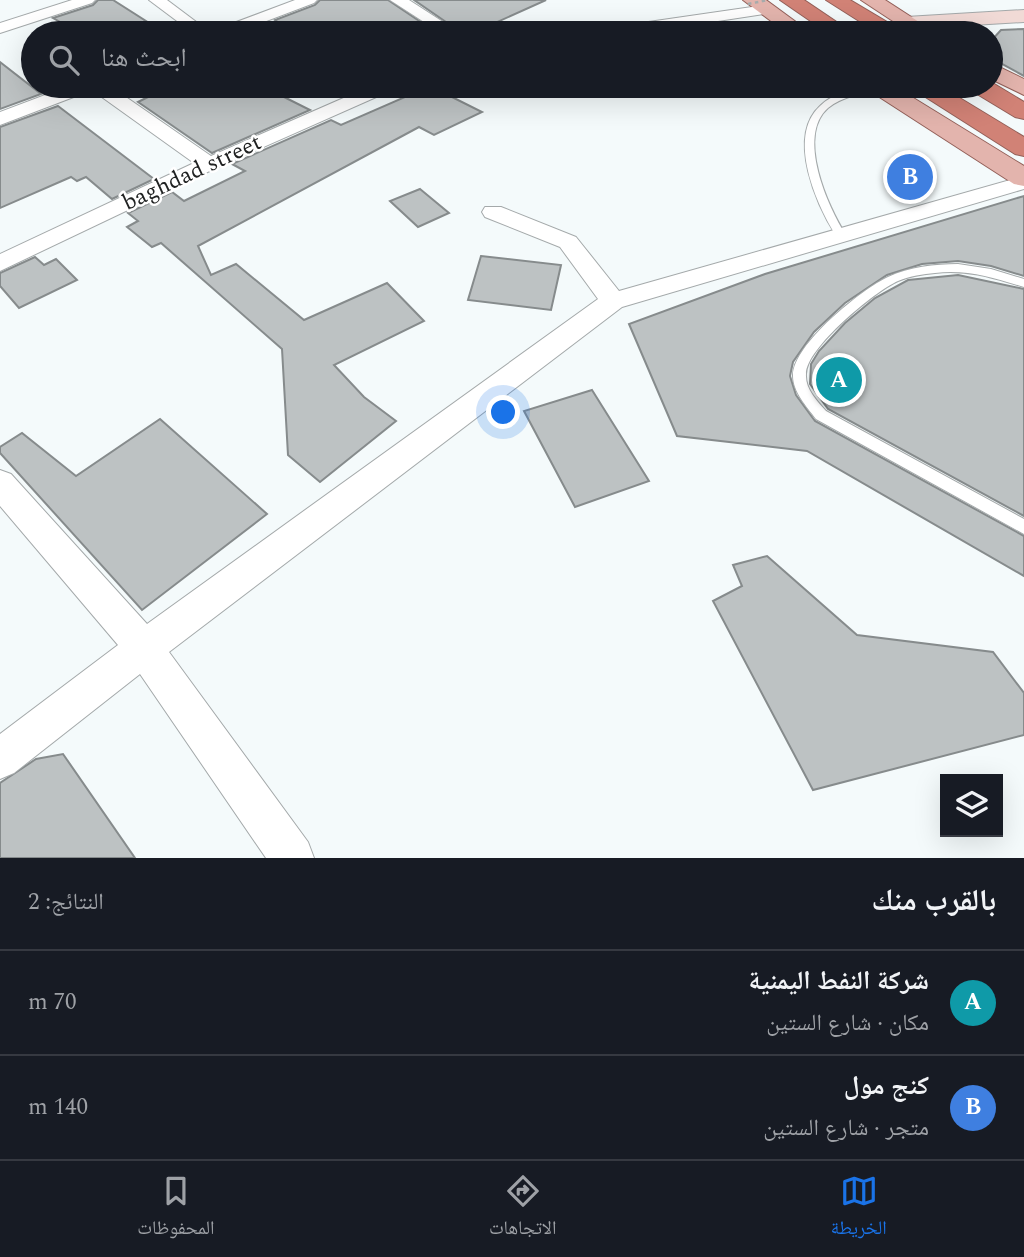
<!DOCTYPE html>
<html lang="ar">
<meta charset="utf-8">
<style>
body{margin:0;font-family:Spectral,"Noto Naskh Arabic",serif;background:#242831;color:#f1f3f6;direction:rtl}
.controls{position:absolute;right:21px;bottom:21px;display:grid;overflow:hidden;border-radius:0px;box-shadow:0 7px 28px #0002}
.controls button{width:63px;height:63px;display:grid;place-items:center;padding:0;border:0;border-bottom:2px solid #363941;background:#171b24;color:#f1f3f6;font:35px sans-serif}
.you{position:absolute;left:504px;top:413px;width:24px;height:24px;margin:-18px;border:5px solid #fff;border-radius:50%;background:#1a73e8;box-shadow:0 0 0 10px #1a73e833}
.badge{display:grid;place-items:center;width:46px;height:46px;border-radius:50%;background:#1a73e8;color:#fff;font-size:23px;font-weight:700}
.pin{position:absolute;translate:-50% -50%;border:4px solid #fff;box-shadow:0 2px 7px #0006}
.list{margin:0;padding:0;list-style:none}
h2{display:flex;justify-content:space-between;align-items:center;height:91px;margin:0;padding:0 28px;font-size:30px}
h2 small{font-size:23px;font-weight:400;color:#9ea1a6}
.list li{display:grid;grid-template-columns:46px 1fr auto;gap:21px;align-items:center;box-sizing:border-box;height:105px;padding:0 28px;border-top:2px solid #363941}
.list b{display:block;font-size:26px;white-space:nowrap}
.list p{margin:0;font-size:23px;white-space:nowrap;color:#9ea1a6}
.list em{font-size:23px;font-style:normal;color:#9ea1a6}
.icon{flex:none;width:38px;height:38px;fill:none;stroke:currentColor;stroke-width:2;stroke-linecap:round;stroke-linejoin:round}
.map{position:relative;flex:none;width:1024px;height:858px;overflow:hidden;direction:ltr}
.search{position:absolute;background:#171b24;box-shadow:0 7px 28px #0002;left:21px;right:21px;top:21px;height:77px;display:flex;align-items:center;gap:18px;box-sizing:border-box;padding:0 24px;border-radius:38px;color:#9ea1a6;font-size:26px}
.sheet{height:301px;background:#171b24}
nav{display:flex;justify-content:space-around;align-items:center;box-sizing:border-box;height:98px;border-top:2px solid #363941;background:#171b24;font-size:19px;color:#9ea1a6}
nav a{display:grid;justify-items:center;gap:4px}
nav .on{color:#1a73e8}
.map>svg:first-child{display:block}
.building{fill:#bdc2c3;stroke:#868b8c;stroke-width:2}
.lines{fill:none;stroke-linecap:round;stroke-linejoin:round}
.lane-casing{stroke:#a4a9aa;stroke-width:2}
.street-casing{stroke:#a4a9aa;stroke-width:2}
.secondary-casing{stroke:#a4a9aa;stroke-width:2}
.primary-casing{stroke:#936059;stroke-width:2}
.highway-casing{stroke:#936059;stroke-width:2}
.lane{fill:#fff;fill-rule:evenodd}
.street{fill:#fff;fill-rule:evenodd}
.secondary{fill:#f1dad6;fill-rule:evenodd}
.primary{fill:#e3b4ad;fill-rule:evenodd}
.highway{fill:#d18276;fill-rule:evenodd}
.path-bridge{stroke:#a6abab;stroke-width:2.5;stroke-dasharray:3.5 3.5;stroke-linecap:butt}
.labels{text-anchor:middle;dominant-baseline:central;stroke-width:5;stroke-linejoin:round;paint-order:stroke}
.far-street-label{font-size:23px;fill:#202222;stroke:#fff}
</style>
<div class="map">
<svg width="1024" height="858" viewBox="0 0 1024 858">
<rect width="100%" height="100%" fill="#f4fafb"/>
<!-- building -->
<g class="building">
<polygon points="98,0 113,0 146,21 115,33 80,33 53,18 93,5"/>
<polygon points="320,0 388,0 437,33 291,33 275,20 315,5"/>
<polygon points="414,0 546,0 473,33 462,33"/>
<polygon points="1024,29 1024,76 991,58 991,41 1001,30"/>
<polygon points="0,62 41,94 0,109"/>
<polygon points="170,86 296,86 282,96 310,110 212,153 138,102"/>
<polygon points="430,86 482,112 434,135 419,127 198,246 211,275 236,264 304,320 387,283 424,321 334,365 364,397 396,421 320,482 288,455 282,349 161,243 152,247 127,227 138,221 128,213 172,192 184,201 245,171 232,164 331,120 341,125"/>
<polygon points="58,106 154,179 112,199 86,177 77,181 71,177 0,208 0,127"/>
<polygon points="420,189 449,213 418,227 390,201"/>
<polygon points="1024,196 1024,276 991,266 958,261 922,264 887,275 845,303 814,332 793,362 790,376 796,395 815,421 1024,536 1024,576 807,451 677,436 629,324 765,274"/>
<polygon points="481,256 561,265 551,310 468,300"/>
<polygon points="35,257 44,265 56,259 77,280 19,308 0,286 0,273"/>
<polygon points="958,275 1024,289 1024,516 828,409 810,384 811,364 819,351 845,323 875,298 908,280"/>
<polygon points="592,390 649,481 575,507 524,411"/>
<polygon points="160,419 267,514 142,610 0,453 0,447 22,433 76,476"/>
<polygon points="767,556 857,635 993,652 1024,693 1024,735 813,790 713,601 742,586 733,565"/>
<polygon points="63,754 135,858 0,858 0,783 36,759"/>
</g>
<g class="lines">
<defs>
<g id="lane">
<path d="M865,86H877C862,95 842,96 828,108C796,136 828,207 846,235L841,238L837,237C817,206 786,137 820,106C832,94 849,90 865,86Z"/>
<path d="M958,264L991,269L1024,279V287C994,278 967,269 935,273C923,274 910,276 898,281C875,291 806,348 806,374C805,389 817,401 826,411L1024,519V534L816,419C807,407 793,392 793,376C792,345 862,289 888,277C909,267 935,264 958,264Z"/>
</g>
<g id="street">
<polygon points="72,0 95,0 92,3 0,33 0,23"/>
<polygon points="149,0 167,0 211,33 193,33"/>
<polygon points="295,0 317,0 314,3 235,33 213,33 215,30"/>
<polygon points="390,0 409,0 460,33 441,33"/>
<polygon points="765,5 773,10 770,13 639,33 599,33 607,28"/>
<polygon points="69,86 110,86 211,156 371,86 395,86 392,90 216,168 0,271 0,254 194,163 92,90 0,125 0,112"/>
<polygon points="1024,176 1024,189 622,307 169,652 308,842 314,858 266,858 140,674 14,773 0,779 0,734 118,645 0,506 0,470 11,474 147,624 598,299 560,247 485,217 482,212 485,207 501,207 576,237 619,291"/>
</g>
<polygon id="secondary" points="1024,10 1024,22 906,29 899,27 896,23 899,19 906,17"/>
<g id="primary">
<polygon points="743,0 766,0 811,33 787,33"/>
<polygon points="861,0 885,0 936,33 911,33"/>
<polygon points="991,63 1024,79 1024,95 991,79"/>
<polygon points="866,86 894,86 1024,166 1024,186 1014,184 870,91"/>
</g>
<g id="highway">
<polygon points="780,0 804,0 853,33 828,33"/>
<polygon points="826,0 850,0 899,29 903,33 878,33"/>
<polygon points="991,82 1024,102 1024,119 1015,117 972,91 968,86 991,86"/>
<polygon points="912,86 940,86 1024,137 1024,156 1015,154 916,91"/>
</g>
</defs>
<!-- lane casing -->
<use href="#lane" class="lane-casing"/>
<!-- street casing -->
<use href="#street" class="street-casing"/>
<!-- secondary casing -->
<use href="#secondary" class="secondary-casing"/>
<!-- primary casing -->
<use href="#primary" class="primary-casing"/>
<!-- highway casing -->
<use href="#highway" class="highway-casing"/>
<!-- lane -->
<use href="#lane" class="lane"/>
<!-- street -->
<use href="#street" class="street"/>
<!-- secondary -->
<use href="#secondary" class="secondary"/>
<!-- primary -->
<use href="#primary" class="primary"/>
<!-- highway -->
<use href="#highway" class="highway"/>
<!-- path-bridge -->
<polyline class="path-bridge" points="748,4 768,0"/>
</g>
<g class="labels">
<!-- far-street labels -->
<g class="far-street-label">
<text transform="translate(192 173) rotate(-25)">baghdad street</text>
</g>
</g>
</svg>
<div class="controls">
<button><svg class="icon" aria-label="layers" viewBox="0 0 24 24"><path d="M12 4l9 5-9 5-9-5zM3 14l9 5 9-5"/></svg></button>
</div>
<div class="you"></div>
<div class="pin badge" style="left:839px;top:380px;background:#0f9aa8">A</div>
<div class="pin badge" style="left:910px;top:177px;background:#3f7fe0">B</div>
<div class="search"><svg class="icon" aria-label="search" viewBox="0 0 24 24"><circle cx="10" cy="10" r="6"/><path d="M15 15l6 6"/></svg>ابحث هنا</div>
</div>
<section class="sheet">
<h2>بالقرب منك<small>النتائج: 2</small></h2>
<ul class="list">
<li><span class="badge" style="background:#0f9aa8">A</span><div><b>شركة النفط اليمنية</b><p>مكان · شارع الستين</p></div><em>70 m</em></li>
<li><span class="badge" style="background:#3f7fe0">B</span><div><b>كنج مول</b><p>متجر · شارع الستين</p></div><em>140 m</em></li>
</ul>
</section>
<nav>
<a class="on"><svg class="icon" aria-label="map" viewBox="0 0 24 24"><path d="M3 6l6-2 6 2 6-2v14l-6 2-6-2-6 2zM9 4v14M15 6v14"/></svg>الخريطة</a>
<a><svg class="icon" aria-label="directions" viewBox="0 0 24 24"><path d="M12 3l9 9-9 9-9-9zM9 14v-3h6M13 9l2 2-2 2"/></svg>الاتجاهات</a>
<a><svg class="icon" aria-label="saved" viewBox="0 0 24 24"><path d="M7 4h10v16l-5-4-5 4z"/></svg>المحفوظات</a>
</nav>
